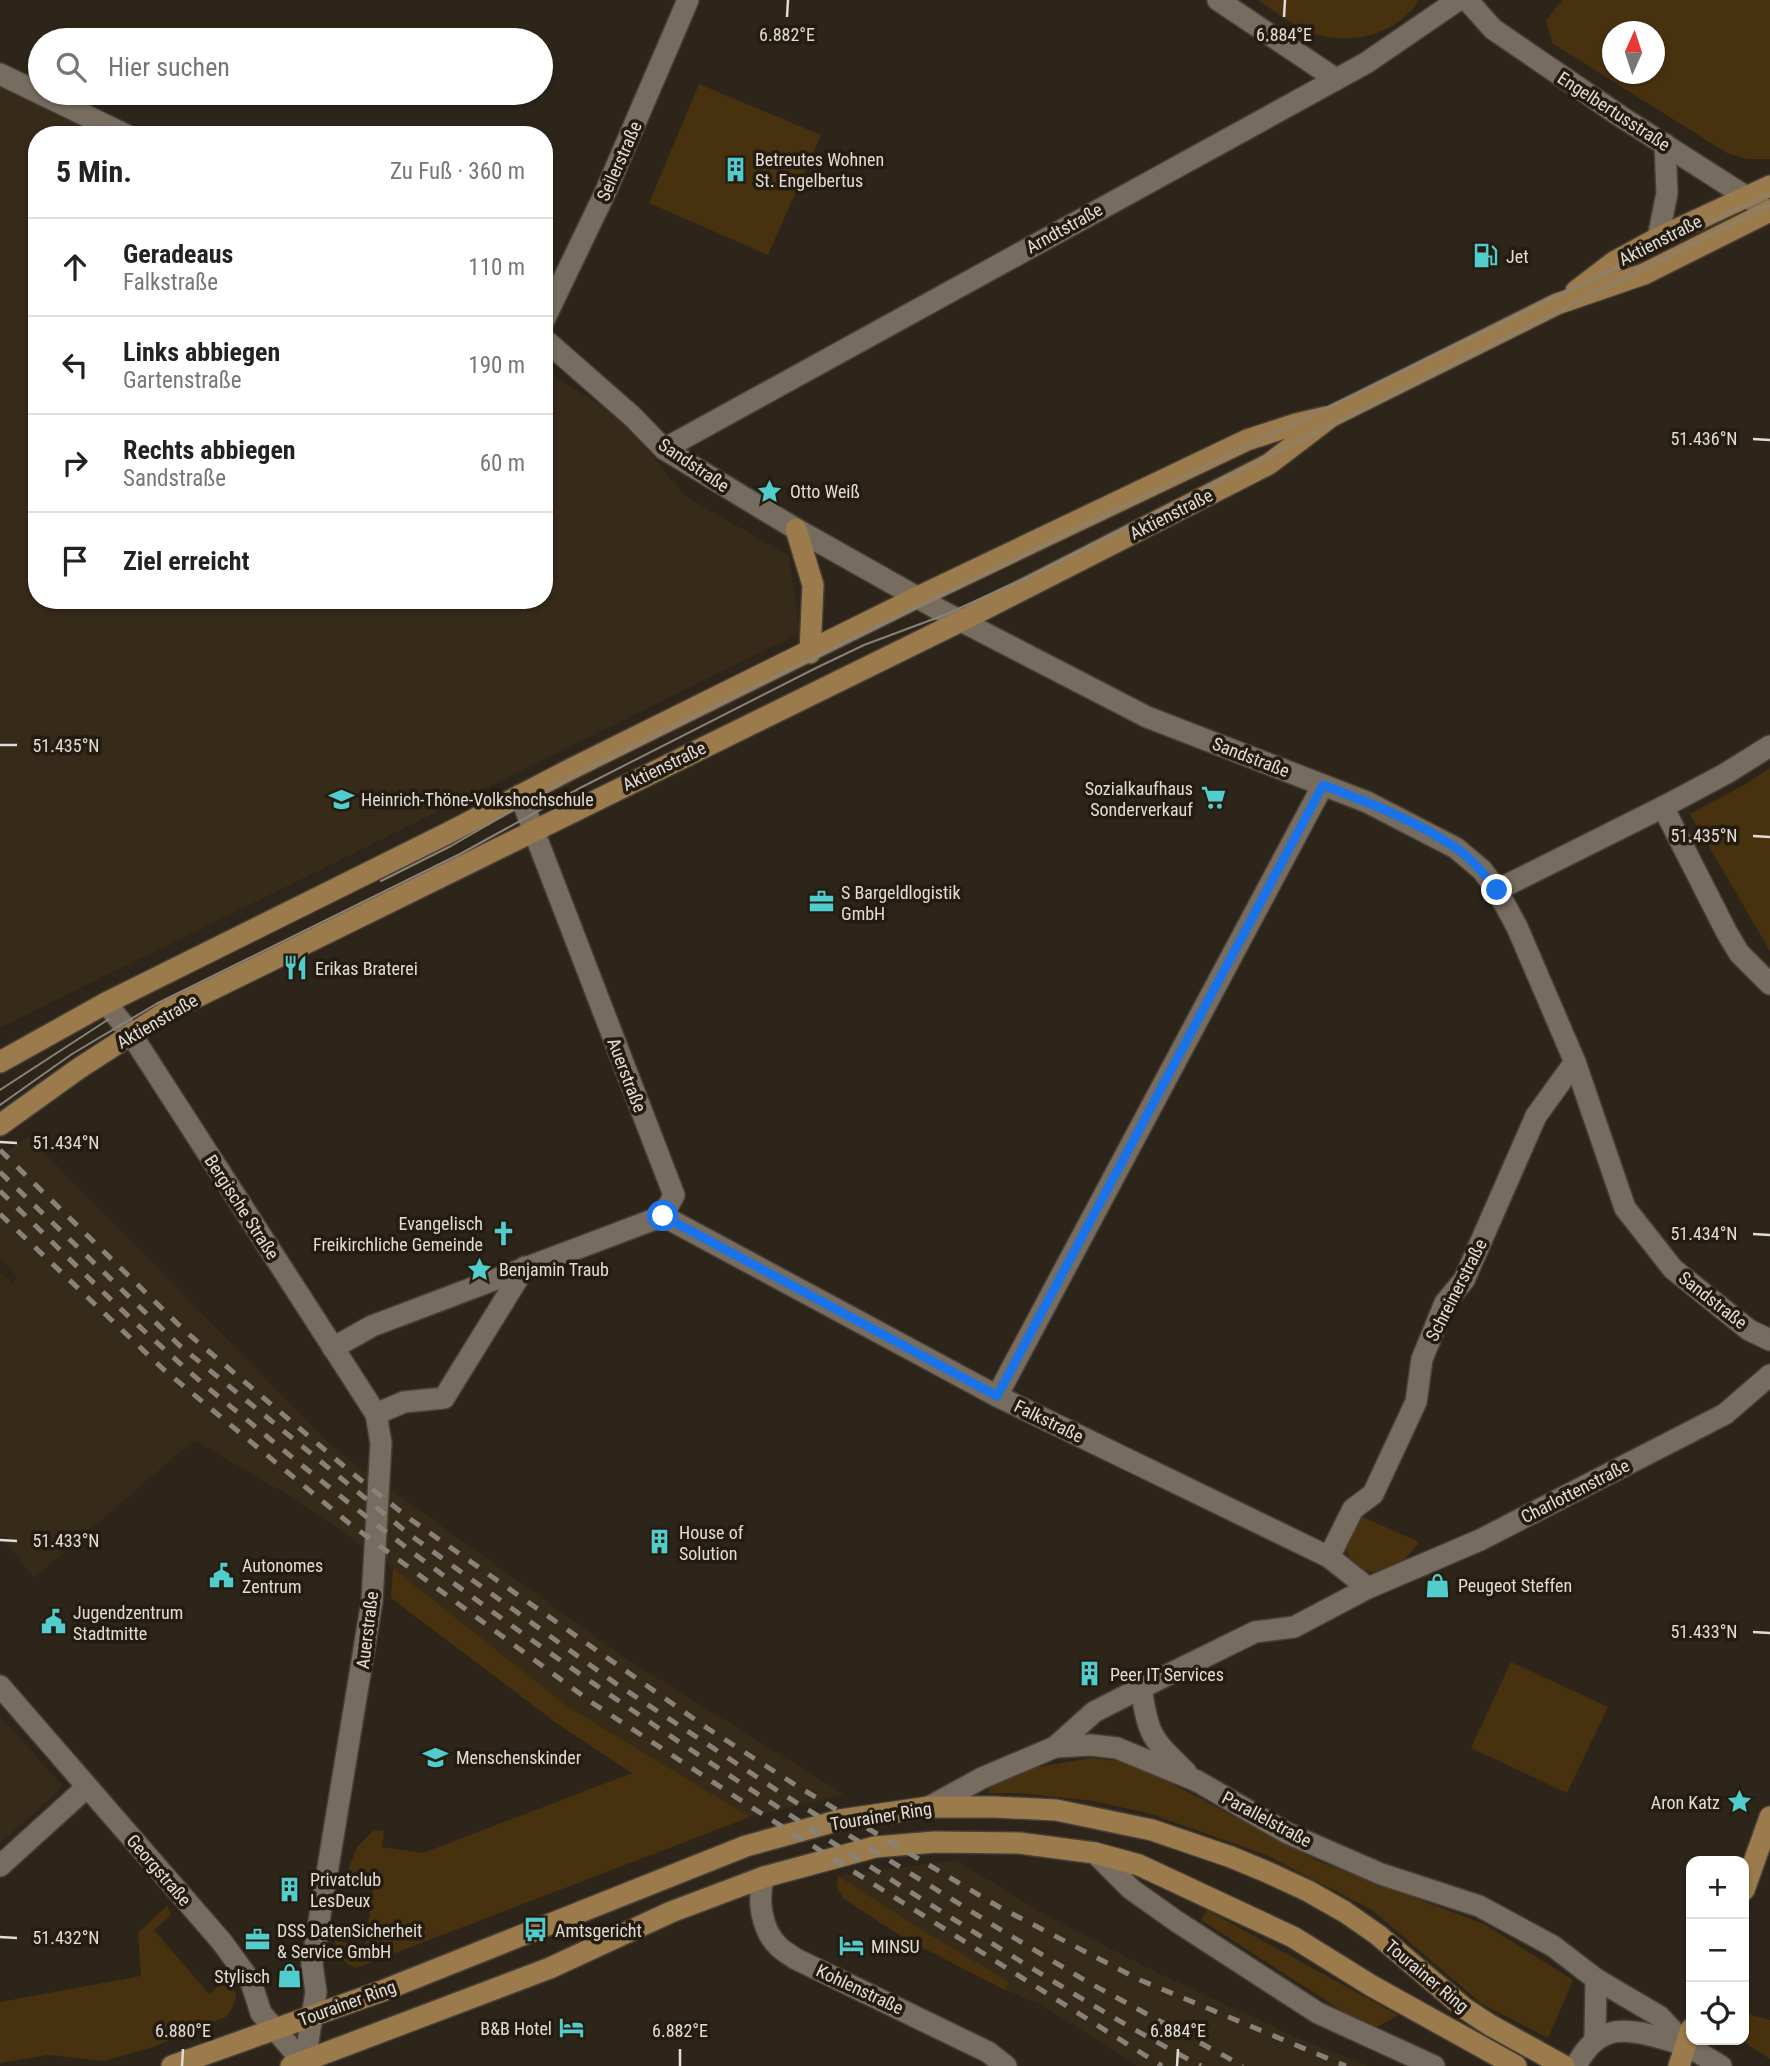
<!DOCTYPE html>
<html lang="de">
<meta charset="utf-8">
<style>
body{margin:0;font-family:"Roboto Condensed",sans-serif;background:#f2f2f2;color:#222}
.controls{position:absolute;right:21px;bottom:21px;display:grid;overflow:hidden;border-radius:14px;box-shadow:0 2px 5px #0004}
.controls button{width:63px;height:63px;display:grid;place-items:center;padding:0;border:0;border-bottom:2px solid #e0e0e0;background:#fff;color:#222;font:35px sans-serif}
.compass{position:absolute;left:1602px;top:21px;width:63px;height:63px;border-radius:50%;background:#fff;box-shadow:0 2px 5px #0004;rotate:3deg}
.stop{position:absolute;width:21px;height:21px;margin:-16px;border:5px solid #1a73e8;border-radius:50%;background:#fff}
.stop.end{background:#1a73e8;border-color:#fff;box-shadow:0 2px 7px #0008}
.list{margin:0;padding:0;list-style:none}
h2{display:flex;justify-content:space-between;align-items:center;height:91px;margin:0;padding:0 28px;font-size:30px}
h2 small{font-size:23px;font-weight:400;color:#767676}
.list li{display:grid;grid-template-columns:46px 1fr auto;gap:21px;align-items:center;box-sizing:border-box;height:98px;padding:0 28px;border-top:2px solid #e0e0e0}
.list b{display:block;font-size:26px;white-space:nowrap}
.list p{margin:0;font-size:23px;white-space:nowrap;color:#767676}
.list em{font-size:23px;font-style:normal;color:#767676}
.icon{flex:none;width:38px;height:38px;fill:none;stroke:currentColor;stroke-width:2;stroke-linecap:round;stroke-linejoin:round}
.map{position:relative;flex:none;width:1770px;height:2066px;overflow:hidden}
.search{position:absolute;background:#fff;box-shadow:0 2px 5px #0004;left:28px;top:28px;width:525px;height:77px;display:flex;align-items:center;gap:18px;box-sizing:border-box;padding:0 24px;border-radius:38px;color:#767676;font-size:26px}
.panel{position:absolute;background:#fff;box-shadow:0 2px 5px #0004;left:28px;top:126px;width:525px;height:483px;border-radius:28px}
.map>svg:first-child{display:block}
.built{fill:#362a19}
.green{fill:#48310f;fill-rule:evenodd}
.lines{fill:none;stroke-linecap:round;stroke-linejoin:round}
.minor-casing{stroke:#473f37;stroke-width:24}
.major-casing{stroke:#473f37;stroke-width:24}
.minor{stroke:#766c60;stroke-width:21}
.major{stroke:#9b7b4c;stroke-width:21}
.tram{stroke:#888279;stroke-width:2}
.rail{stroke:#888279;stroke-width:5;stroke-dasharray:12 12;stroke-linecap:butt}
.route{stroke:#1a73e8;stroke-width:9}
.ticks{fill:none;stroke:#e1dcd5;stroke-width:2.5}
.labels{text-anchor:middle;dominant-baseline:central;stroke-width:7;stroke-linejoin:round;paint-order:stroke}
.street-label{font-size:18px;fill:#e1dcd5;stroke:#241c11}
.poi-label{font-size:18px;fill:#e1dcd5;stroke:#241c11;text-anchor:start}
.ticks-label{font-size:18px;text-anchor:middle;fill:#e1dcd5;stroke:#241c11;stroke-width:7;stroke-linejoin:round;paint-order:stroke}
</style>
<div class="map">
<svg width="1770" height="2066" viewBox="0 0 1770 2066">
<rect width="100%" height="100%" fill="#2d251a"/>
<!-- built -->
<g class="built">
<polygon points="0,85 98,135 37,135 37,600 544,600 544,370 624,420 685,496 789,556 800,633 0,1028"/>
<polygon points="28,1136 336,1450 625,1658 845,1795 750,1817 568,1708 388,1564 298,1501 194,1440 34,1578 0,1535 0,1272 13,1284 17,1277 0,1258 0,1157"/>
<polygon points="0,1715 63,1787 0,1843"/>
<polygon points="956,1860 1042,1913 1150,1969 1300,2039 1369,2066 1137,2066 1042,2005 1005,1990 904,1938 843,1898 837,1888 838,1876"/>
</g>
<!-- green -->
<g class="green">
<path d="M1258,0H1419C1399,33 1355,45 1319,35C1297,29 1277,13 1258,0Z"/>
<path d="M1562,0H1770V159H1747L1727,153L1552,43L1546,20ZM1612,32H1654V74H1612Z"/>
<polygon points="699,84 821,135 768,255 649,203"/>
<polygon points="1770,768 1770,951 1690,814 1744,785"/>
<path d="M1363,1517L1419,1542C1408,1557 1390,1578 1368,1571C1361,1569 1354,1562 1349,1558L1346,1547L1357,1519Z"/>
<path d="M393,1568L568,1707L750,1817L356,1968C342,1962 337,1956 335,1941L365,1946L375,1878L347,1873L357,1847L374,1830L384,1831L382,1847L423,1853L632,1773L559,1725L391,1598Z"/>
<polygon points="1511,1662 1608,1707 1567,1793 1471,1748"/>
<polygon points="1091,1758 1131,1762 1320,1862 1484,1924 1573,1980 1548,2038 1482,2004 1372,1910 1266,1855 1151,1814 1094,1801 1018,1793 989,1793 988,1786 1026,1769"/>
<polygon points="838,1876 915,1926 1009,1982 1005,1990 904,1938 843,1898 837,1888"/>
<polygon points="167,1906 171,1915 154,1930 209,1994 227,1979 236,1994 233,2007 226,2017 153,2047 104,2061 48,2055 0,2063 0,2002 141,1976 138,1933"/>
<polygon points="1207,1910 1398,2015 1372,2030 1201,1920"/>
<polygon points="1744,2013 1770,2020 1770,2059 1741,2040 1744,2040"/>
</g>
<g class="lines">
<defs>
<g id="minor">
<polyline points="1218,0 1336,79"/>
<polyline points="1467,0 1493,29 1620,116 1770,212"/>
<polyline points="0,74 126,135"/>
<polyline points="1658,238 1667,193 1665,144"/>
<polyline points="544,320 605,193 688,0"/>
<polyline points="544,339 633,417 664,449 796,529 938,609 1147,717 1367,802 1456,848 1482,870 1497,890 1517,927 1575,1062 1625,1208 1673,1269 1749,1330 1770,1340"/>
<polyline points="664,449 1366,63 1458,0"/>
<polyline points="1663,807 1726,931 1739,953 1770,984"/>
<polyline points="1497,890 1663,807 1725,774 1770,746"/>
<polyline points="106,1003 131,1034 376,1414 381,1443 372,1601 312,1964 316,1992 304,2066"/>
<polyline points="663,1216 997,1396 1329,1557 1368,1588"/>
<polyline points="333,1348 372,1326 663,1216 674,1195 520,795"/>
<polyline points="997,1396 1323,785"/>
<polyline points="376,1414 404,1402 444,1398 525,1267"/>
<polyline points="1329,1557 1353,1509 1373,1494 1416,1402 1422,1359 1445,1303 1464,1280 1536,1116 1575,1062"/>
<polyline points="0,1686 222,1942 251,1982 261,2013 303,2062"/>
<path d="M1141,1688C1149,1737 1151,1738 1186,1772"/>
<polyline points="1055,1747 1094,1712 1141,1688 1255,1632 1294,1627 1368,1588 1480,1540 1725,1414 1770,1375"/>
<polyline points="929,1807 982,1778 1055,1747 1091,1745 1117,1748 1197,1781 1287,1833 1381,1874 1479,1906 1553,1946 1596,1979 1659,2016 1686,2045 1721,2066"/>
<polyline points="1095,1853 1131,1889 1176,1921 1318,2013 1434,2066"/>
<polyline points="0,1866 87,1787"/>
<path d="M764,1877C757,1898 761,1929 778,1946C783,1951 790,1955 796,1959L988,2052L1006,2066"/>
<polyline points="1595,2039 1596,1979"/>
<path d="M1576,2066C1603,2013 1639,2033 1686,2045"/>
</g>
<g id="major">
<polyline points="1576,291 1614,262 1658,238 1770,186"/>
<polyline points="796,529 813,585 810,653"/>
<polyline points="0,1062 106,1003 450,832 571,769 918,597 1247,440 1296,424 1326,417"/>
<polyline points="0,1125 78,1069 166,1012 961,621 1269,464 1332,416 1557,304 1644,274 1770,211"/>
<polyline points="1744,1890 1770,1817"/>
<polyline points="172,2066 382,1991 746,1846 840,1820 929,1807 993,1807 1056,1810 1152,1830 1231,1857 1267,1872 1308,1891 1345,1912 1378,1935 1464,2008 1490,2025 1564,2066"/>
<polyline points="291,2066 550,1968 671,1912 764,1877 875,1847 935,1842 1019,1843 1095,1853 1139,1865 1293,1937 1372,1986 1516,2066"/>
<polyline points="1679,2066 1691,2029"/>
</g>
</defs>
<!-- minor casing -->
<use href="#minor" class="minor-casing"/>
<!-- major casing -->
<use href="#major" class="major-casing"/>
<!-- minor -->
<use href="#minor" class="minor"/>
<!-- major -->
<use href="#major" class="major"/>
<!-- tram -->
<g class="tram">
<polyline points="381,881 451,846 574,775 1105,515 1770,193"/>
<polyline points="0,1090 109,1019"/>
<polyline points="0,1105 72,1054 156,1004 460,854 580,788 816,668 864,645 947,614 1034,574 1770,205"/>
</g>
<!-- rail -->
<g class="rail">
<polyline points="0,1150 186,1332 352,1473 410,1519 707,1728 797,1786 999,1907 1140,1980 1346,2066"/>
<polyline points="0,1172 179,1345 410,1535 615,1683 781,1793 1006,1933 1086,1981 1243,2066"/>
<path d="M0,1191C57,1246 113,1304 173,1357C204,1386 238,1412 270,1439C461,1598 665,1736 874,1869C981,1936 1089,2007 1201,2066"/>
<polyline points="0,1214 163,1369 350,1524 594,1704 748,1805 1162,2066"/>
</g>
</g>
<g class="lines">
<!-- route -->
<path class="route" d="M663,1216L997,1396L1323,785C1367,802 1417,821 1456,848C1472,859 1485,875 1497,890"/>
</g>
<!-- ticks -->
<path class="ticks" d="M787,17L788,0M1284,17L1285,0M1753,439L1770,440M0,745H17M1753,836L1770,837M0,1142L17,1143M1753,1234L1770,1235M0,1540L17,1541M1753,1632L1770,1633M0,1937L17,1938M182,2066L183,2049M680,2066V2049M1177,2066L1178,2049"/>
<!-- icons -->
<defs>
<symbol id="building-bare" viewBox="-9 -9 18 18"><path d="M-4-6H4V6H1V3H-1V6H-4ZM-2.5-4.3h1.7v1.8h-1.7ZM.8-4.3h1.7v1.8H.8ZM-2.5-1h1.7V.8h-1.7ZM.8-1h1.7V.8H.8Z" fill="#52cdce" stroke="#241c11" stroke-width="2.5" paint-order="stroke"/></symbol>
<symbol id="fuel-bare" viewBox="-9 -9 18 18"><path d="M-5.5-6h7V0h2V4h1.3V-2.5L3-4.5l.8-.8L6-3V5H2.5V1h-1V6h-7ZM-4.2-4.7v3.2H.2V-4.7Z" fill="#52cdce" stroke="#241c11" stroke-width="2.5" paint-order="stroke"/></symbol>
<symbol id="sight-bare" viewBox="-9 -9 18 18"><path d="M0-6L1.8-2.2L6-1.7L2.9 1.2L3.7 5.4L0 3.3L-3.7 5.4L-2.9 1.2L-6-1.7L-1.8-2.2Z" fill="#52cdce" stroke="#241c11" stroke-width="2.5" paint-order="stroke"/></symbol>
<symbol id="supermarket-bare" viewBox="-9 -9 18 18"><path d="M-6-5.5h2.5l.6 2H6L4.5 2H-2.5L-4.4-4H-6ZM-1.5 3.2a1.3 1.3 0 1 0 .1 0ZM3 3.2a1.3 1.3 0 1 0 .1 0Z" fill="#52cdce" stroke="#241c11" stroke-width="2.5" paint-order="stroke"/></symbol>
<symbol id="university-bare" viewBox="-9 -9 18 18"><path d="M0-5L7-2L0 1L-7-2ZM-4 1L0 2.5L4 1V4Q0 6-4 4Z" fill="#52cdce" stroke="#241c11" stroke-width="2.5" paint-order="stroke"/></symbol>
<symbol id="office-bare" viewBox="-9 -9 18 18"><path d="M-6-3h4V-5.5h4V-3h4V5H-6ZM-1-4.5V-3h2v-1.5ZM-6 0V1H6V0Z" fill="#52cdce" stroke="#241c11" stroke-width="2.5" paint-order="stroke"/></symbol>
<symbol id="restaurant-bare" viewBox="-9 -9 18 18"><path d="M-5-6h1v4h1v-4h1v4h1v-4h1v5L-1.5 .5V6h-2V.5L-5-1ZM5-6V6H3V1.5H1.5Q1.5-4 5-6Z" fill="#52cdce" stroke="#241c11" stroke-width="2.5" paint-order="stroke"/></symbol>
<symbol id="church-bare" viewBox="-9 -9 18 18"><path d="M-1.2-6h2.4v3.5h3.3v2.4h-3.3V6h-2.4V-.1h-3.3v-2.4h3.3Z" fill="#52cdce" stroke="#241c11" stroke-width="2.5" paint-order="stroke"/></symbol>
<symbol id="civic-bare" viewBox="-9 -9 18 18"><path d="M-.6-6.5H3V-4.5H.6V-3L4-1V1h2V6H-6V1h2V-1L-.6-3ZM-1.2 2.5V6h2.4V2.5Z" fill="#52cdce" stroke="#241c11" stroke-width="2.5" paint-order="stroke"/></symbol>
<symbol id="shop-bare" viewBox="-9 -9 18 18"><path d="M-5-2.5h2.3a2.7 3.5 0 0 1 5.4 0H5L5.5 6h-11ZM-1.5-2.5h3a1.5 2.3 0 0 0-3 0Z" fill="#52cdce" stroke="#241c11" stroke-width="2.5" paint-order="stroke"/></symbol>
<symbol id="school-bare" viewBox="-9 -9 18 18"><path d="M0-5L7-2L0 1L-7-2ZM-4 1L0 2.5L4 1V4Q0 6-4 4Z" fill="#52cdce" stroke="#241c11" stroke-width="2.5" paint-order="stroke"/></symbol>
<symbol id="bus-bare" viewBox="-9 -9 18 18"><path d="M-5-6H5V4H4V6H2V4H-2V6H-4V4H-5ZM-3.5-4V0h7V-4ZM-3.5 1.2v1.5H-2V1.2ZM2 1.2v1.5H3.5V1.2Z" fill="#52cdce" stroke="#241c11" stroke-width="2.5" paint-order="stroke"/></symbol>
<symbol id="hotel-bare" viewBox="-9 -9 18 18"><path d="M-6-4.5h1.5V1H6V5H4.5V3h-9V5H-6ZM-4 0a1.8 1.8 0 1 1 3.6 0ZM.5 0V-2.5h3Q6-2.5 6 0Z" fill="#52cdce" stroke="#241c11" stroke-width="2.5" paint-order="stroke"/></symbol>
</defs>
<g fill-rule="evenodd">
<use href="#building-bare" x="718" y="152" width="35" height="35"/>
<use href="#fuel-bare" x="1468" y="238" width="35" height="35"/>
<use href="#sight-bare" x="752" y="474" width="35" height="35"/>
<use href="#supermarket-bare" x="1196" y="780" width="35" height="35"/>
<use href="#university-bare" x="324" y="782" width="35" height="35"/>
<use href="#office-bare" x="804" y="884" width="35" height="35"/>
<use href="#restaurant-bare" x="278" y="950" width="35" height="35"/>
<use href="#church-bare" x="486" y="1216" width="35" height="35"/>
<use href="#sight-bare" x="462" y="1252" width="35" height="35"/>
<use href="#building-bare" x="642" y="1524" width="35" height="35"/>
<use href="#civic-bare" x="204" y="1558" width="35" height="35"/>
<use href="#shop-bare" x="1420" y="1568" width="35" height="35"/>
<use href="#civic-bare" x="36" y="1604" width="35" height="35"/>
<use href="#building-bare" x="1072" y="1656" width="35" height="35"/>
<use href="#school-bare" x="418" y="1740" width="35" height="35"/>
<use href="#sight-bare" x="1722" y="1784" width="35" height="35"/>
<use href="#building-bare" x="272" y="1872" width="35" height="35"/>
<use href="#bus-bare" x="518" y="1912" width="35" height="35"/>
<use href="#office-bare" x="240" y="1922" width="35" height="35"/>
<use href="#hotel-bare" x="834" y="1928" width="35" height="35"/>
<use href="#shop-bare" x="272" y="1958" width="35" height="35"/>
<use href="#hotel-bare" x="554" y="2010" width="35" height="35"/>
</g>
<g class="labels">
<!-- street labels -->
<g class="street-label">
<text transform="translate(1614 111) rotate(33)">Engelbertusstraße</text>
<text transform="translate(619 161) rotate(-66)">Seilerstraße</text>
<text transform="translate(1064 228) rotate(-29)">Arndtstraße</text>
<text transform="translate(1660 240) rotate(-27)">Aktienstraße</text>
<text transform="translate(694 465) rotate(34)">Sandstraße</text>
<text transform="translate(1171 514) rotate(-27)">Aktienstraße</text>
<text transform="translate(1251 757) rotate(21)">Sandstraße</text>
<text transform="translate(664 766) rotate(-26)">Aktienstraße</text>
<text transform="translate(157 1021) rotate(-30)">Aktienstraße</text>
<text transform="translate(627 1075) rotate(69)">Auerstraße</text>
<text transform="translate(242 1207) rotate(57)">Bergische Straße</text>
<text transform="translate(1456 1290) rotate(-63)">Schreinerstraße</text>
<text transform="translate(1713 1300) rotate(38)">Sandstraße</text>
<text transform="translate(1049 1421) rotate(26)">Falkstraße</text>
<text transform="translate(1575 1491) rotate(-27)">Charlottenstraße</text>
<text transform="translate(367 1630) rotate(-83)">Auerstraße</text>
<text transform="translate(881 1816) rotate(-9)">Tourainer Ring</text>
<text transform="translate(1267 1819) rotate(28)">Parallelstraße</text>
<text transform="translate(159 1870) rotate(49)">Georgstraße</text>
<text transform="translate(1427 1976) rotate(40)">Tourainer Ring</text>
<text transform="translate(860 1989) rotate(25)">Kohlenstraße</text>
<text transform="translate(347 2003) rotate(-20)">Tourainer Ring</text>
</g>
<!-- poi labels -->
<g class="poi-label">
<text x="755" y="159">Betreutes Wohnen<tspan x="755" dy="21">St. Engelbertus</tspan></text>
<text x="1506" y="256">Jet</text>
<text x="790" y="491">Otto Weiß</text>
<text x="1193" y="788" text-anchor="end">Sozialkaufhaus<tspan x="1193" dy="21">Sonderverkauf</tspan></text>
<text x="361" y="799">Heinrich-Thöne-Volkshochschule</text>
<text x="841" y="892">S Bargeldlogistik<tspan x="841" dy="21">GmbH</tspan></text>
<text x="315" y="968">Erikas Braterei</text>
<text x="483" y="1223" text-anchor="end">Evangelisch<tspan x="483" dy="21">Freikirchliche Gemeinde</tspan></text>
<text x="499" y="1269">Benjamin Traub</text>
<text x="679" y="1532">House of<tspan x="679" dy="21">Solution</tspan></text>
<text x="242" y="1565">Autonomes<tspan x="242" dy="21">Zentrum</tspan></text>
<text x="1458" y="1585">Peugeot Steffen</text>
<text x="73" y="1612">Jugendzentrum<tspan x="73" dy="21">Stadtmitte</tspan></text>
<text x="1110" y="1674">Peer IT Services</text>
<text x="456" y="1757">Menschenskinder</text>
<text x="1720" y="1802" text-anchor="end">Aron Katz</text>
<text x="310" y="1879">Privatclub<tspan x="310" dy="21">LesDeux</tspan></text>
<text x="277" y="1930">DSS DatenSicherheit<tspan x="277" dy="21">&amp; Service GmbH</tspan></text>
<text x="555" y="1930">Amtsgericht</text>
<text x="871" y="1946">MINSU</text>
<text x="270" y="1976" text-anchor="end">Stylisch</text>
<text x="552" y="2028" text-anchor="end">B&amp;B Hotel</text>
</g>
</g>
<g class="ticks-label">
<text x="787" y="41">6.882°E</text>
<text x="1284" y="41">6.884°E</text>
<text x="1704" y="445">51.436°N</text>
<text x="66" y="752">51.435°N</text>
<text x="1704" y="842">51.435°N</text>
<text x="66" y="1149">51.434°N</text>
<text x="1704" y="1240">51.434°N</text>
<text x="66" y="1547">51.433°N</text>
<text x="1704" y="1638">51.433°N</text>
<text x="66" y="1944">51.432°N</text>
<text x="183" y="2037">6.880°E</text>
<text x="680" y="2037">6.882°E</text>
<text x="1178" y="2037">6.884°E</text>
</g>
</svg>
<div class="controls">
<button>+</button>
<button>−</button>
<button><svg class="icon" aria-label="locate" viewBox="0 0 24 24"><circle cx="12" cy="12" r="6"/><path d="M12 2v4M12 18v4M2 12h4M18 12h4"/></svg></button>
</div>
<svg class="compass" viewBox="-18 -18 36 36"><path d="M0-13l5 13h-10z" fill="#e53935"/><path d="M0 13l5-13h-10z" fill="#767676"/></svg>
<div class="stop" style="left:663px;top:1216px"></div>
<div class="stop end" style="left:1497px;top:890px"></div>
<div class="search"><svg class="icon" aria-label="search" viewBox="0 0 24 24"><circle cx="10" cy="10" r="6"/><path d="M15 15l6 6"/></svg>Hier suchen</div>
<section class="panel">
<h2>5 Min.<small>Zu Fuß · 360 m</small></h2>
<ul class="list">
<li><svg class="icon" aria-label="ahead" viewBox="0 0 24 24"><path d="M12 20V5M6 11l6-6 6 6"/></svg><div><b>Geradeaus</b><p>Falkstraße</p></div><em>110 m</em></li>
<li><svg class="icon" aria-label="left" viewBox="0 0 24 24"><path d="M17 20v-9H6M10 6l-5 5 5 5"/></svg><div><b>Links abbiegen</b><p>Gartenstraße</p></div><em>190 m</em></li>
<li><svg class="icon" aria-label="right" viewBox="0 0 24 24"><path d="M7 20v-9h11M14 6l5 5-5 5"/></svg><div><b>Rechts abbiegen</b><p>Sandstraße</p></div><em>60 m</em></li>
<li><svg class="icon" aria-label="arrive" viewBox="0 0 24 24"><path d="M6 21V4h12l-3 4 3 4H6"/></svg><div><b>Ziel erreicht</b></div></li>
</ul>
</section>
</div>
